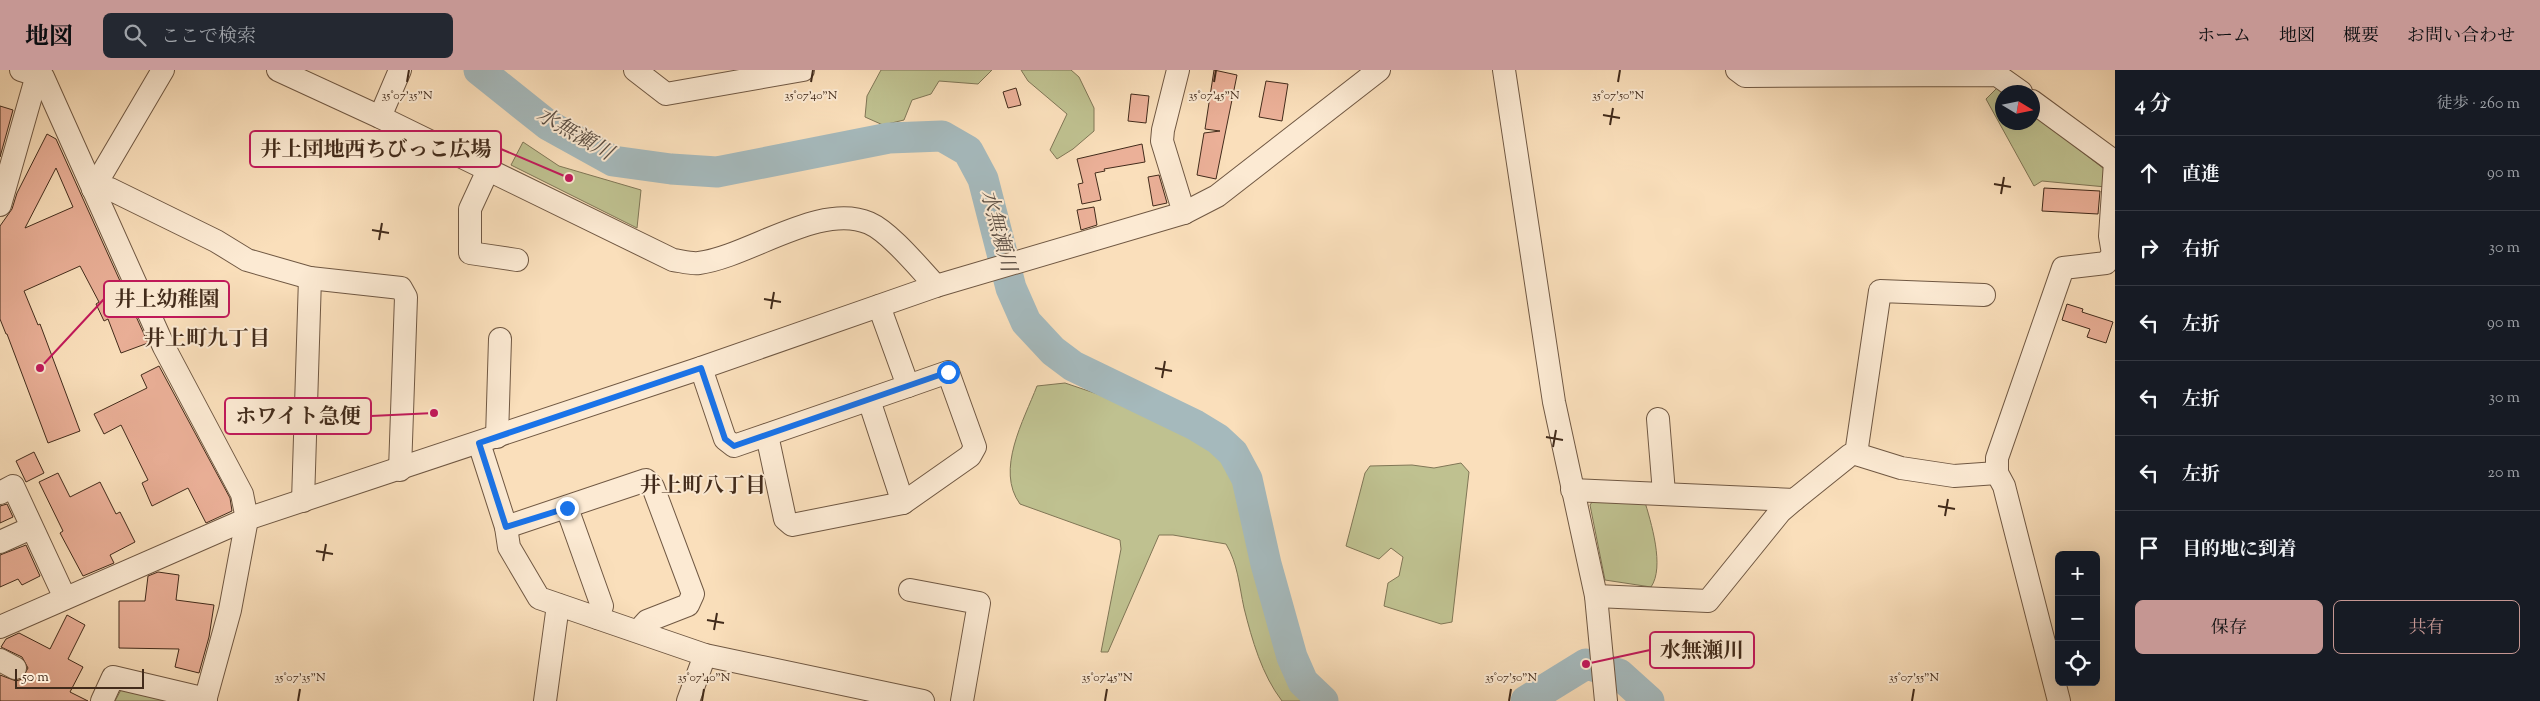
<!DOCTYPE html>
<html lang="ja">
<meta charset="utf-8">
<style>
body{margin:0;font-family:"Sorts Mill Goudy","Noto Serif JP",serif;background:#242831;color:#f1f3f6}
.controls{position:absolute;right:15px;bottom:15px;display:grid;overflow:hidden;border-radius:8px;box-shadow:0 5px 20px #0002}
.controls button{width:45px;height:45px;display:grid;place-items:center;padding:0;border:0;border-bottom:1px solid #363941;background:#171b24;color:#f1f3f6;font:25px sans-serif}
.compass{position:absolute;left:1995px;top:15px;width:45px;height:45px;border-radius:50%;background:#171b24;box-shadow:0 5px 20px #0002;rotate:100deg}
.scale{position:absolute;left:15px;bottom:12px;width:129px;box-sizing:border-box;padding-left:5px;border:2px solid #422b1b;border-top:0;font-size:14px;line-height:18px;white-space:nowrap;color:#422b1b;-webkit-text-stroke:4px #fcead3;paint-order:stroke}
.stop{position:absolute;width:15px;height:15px;margin:-11px;border:4px solid #1a73e8;border-radius:50%;background:#fff}
.stop.end{background:#1a73e8;border-color:#fff;box-shadow:0 1px 5px #0008}
.list{margin:0;padding:0;list-style:none}
h2{display:flex;justify-content:space-between;align-items:center;height:65px;margin:0;padding:0 20px;font-size:21px}
h2 small{font-size:16px;font-weight:400;color:#9ea1a6}
.list li{display:grid;grid-template-columns:32px 1fr auto;gap:15px;align-items:center;box-sizing:border-box;height:75px;padding:0 20px;border-top:1px solid #363941}
.list b{display:block;font-size:19px;white-space:nowrap}
.list em{font-size:16px;font-style:normal;color:#9ea1a6}
.actions{display:flex;gap:10px;padding:15px 20px}
.actions a{flex:1;padding:11px 0;border:1px solid #c59692;border-radius:8px;text-align:center;font-size:18px;color:#c59692}
.actions .main{background:#c59692;color:#111}
.icon{flex:none;width:28px;height:28px;fill:none;stroke:currentColor;stroke-width:2;stroke-linecap:round;stroke-linejoin:round}
.map{position:relative;flex:none;width:2115px;height:631px;overflow:hidden}
header{display:flex;align-items:center;gap:30px;box-sizing:border-box;height:70px;padding:0 25px;background:#c59692;color:#111}
header strong{font-size:24px}
nav{display:flex;gap:28px;margin-inline-start:auto;font-size:18px}
.search{width:350px;height:45px;background:#242831;display:flex;align-items:center;gap:12px;box-sizing:border-box;padding:0 18px;border-radius:8px;color:#9ea1a6;font-size:19px}
main{display:flex}
aside{flex:1;background:#171b24}
.map>svg:first-child{display:block}
.green{fill:#bfc190;stroke:#807656}
.lines{fill:none;stroke-linecap:round;stroke-linejoin:round}
.river{stroke:#a5b9bc;stroke-width:31}
.building{fill:#ebb098;stroke:#422b1b;fill-rule:evenodd}
.minor-casing{stroke:#705843;stroke-width:24}
.minor{stroke:#fcead3;stroke-width:22}
.route{stroke:#1a73e8;stroke-width:6}
.ticks{fill:none;stroke:#422b1b;stroke-width:2}
.labels{text-anchor:middle;dominant-baseline:central;stroke-width:4;stroke-linejoin:round;paint-order:stroke}
.water-label{font-size:21px;font-style:italic;fill:#5b4e43;stroke:#fcead3}
.neighbourhood-label{font-size:21px;font-weight:bold;fill:#422b1b;stroke:#fcead3}
.ticks-label{font-size:12px;text-anchor:middle;fill:#422b1b;stroke:#fcead3;stroke-width:4;stroke-linejoin:round;paint-order:stroke}
.leader{fill:none;stroke:#c2185b;stroke-width:2}
.callout-dot{fill:#c2185b;stroke:#fcead3;stroke-width:2}
.callout{fill:#fcead3;stroke:#c2185b;stroke-width:2}
.callout-label{font-size:21px;text-anchor:middle;font-weight:bold;fill:#422b1b}
</style>
<header>
<strong>地図</strong>
<div class="search"><svg class="icon" aria-label="search" viewBox="0 0 24 24"><circle cx="10" cy="10" r="6"/><path d="M15 15l6 6"/></svg>ここで検索</div>
<nav><a>ホーム</a><a>地図</a><a>概要</a><a>お問い合わせ</a></nav>
</header>
<main>
<div class="map">
<svg width="2115" height="631" viewBox="0 0 2115 631">
<rect width="100%" height="100%" fill="#fadfbb"/>
<filter id="stains"><feTurbulence type="fractalNoise" baseFrequency=".004" numOctaves="4"/><feColorMatrix values="0 0 0 0 .2 0 0 0 0 .09 0 0 0 0 .02 0 0 0 .5 -.17"/></filter>
<radialGradient id="worn" r=".72"><stop offset=".6" stop-color="#630" stop-opacity="0"/><stop offset="1" stop-color="#630" stop-opacity=".3"/></radialGradient>
<!-- green -->
<g class="green">
<polygon points="881,0 992,0 978,14 939,11 931,24 912,30 904,50 883,55 865,47 867,26"/>
<polygon points="1021,0 1071,0 1079,7 1094,38 1094,61 1073,79 1057,89 1050,80 1067,44 1028,11"/>
<polygon points="1998,17 2002,22 2002,52 2032,52 2033,44 2108,102 2106,117 2042,111 2034,116 1986,29"/>
<polygon points="523,72 559,96 641,120 637,158 511,95"/>
<path d="M1065,313L1124,333L1222,380L1239,410L1276,555L1287,590L1310,631H1282C1262,605 1252,570 1244,538C1239,515 1238,494 1226,474L1173,465H1159L1108,582H1101L1121,479L1120,470L1020,434C995,400 1024,350 1037,316Z"/>
<polygon points="1461,393 1469,402 1452,552 1441,554 1384,536 1388,513 1399,506 1403,487 1391,478 1379,489 1346,476 1365,403 1370,396 1412,395 1434,398"/>
<path d="M1596,426L1644,429C1651,452 1665,497 1651,517L1605,510L1590,435Z"/>
<polygon points="122,618 189,631 115,631"/>
</g>
<g class="lines">
<!-- river -->
<g class="river">
<polyline points="479,0 548,55 613,91 671,99 717,102 889,68 942,66 968,81 983,109 1011,218 1026,252 1053,281 1073,296 1195,355 1218,369 1233,383 1247,409 1266,494 1292,587 1303,612 1323,631"/>
<polyline points="1526,631 1586,594 1619,604 1649,631"/>
</g>
</g>
<!-- building -->
<g class="building">
<polygon points="1214,0 1237,5 1216,109 1197,105 1204,63 1220,61 1205,59"/>
<polygon points="1266,11 1288,14 1282,51 1259,47"/>
<polygon points="1016,18 1021,35 1008,38 1003,22"/>
<polygon points="1131,24 1149,26 1146,53 1128,51"/>
<polygon points="0,36 13,40 0,87"/>
<path d="M47,64L56,69L148,273L121,283L108,249L104,251L96,234L99,232L80,196L24,221L38,255L40,254L80,361L48,373L7,264H6L0,249V156L12,139L17,123ZM56,98L73,137L25,158Z"/>
<polygon points="1142,74 1145,92 1104,99 1105,101 1095,103 1101,130 1082,134 1078,114 1083,113 1077,89"/>
<polygon points="1159,105 1167,133 1153,136 1148,107"/>
<polygon points="2044,118 2100,121 2098,144 2042,141"/>
<polygon points="1094,137 1097,155 1081,160 1077,140"/>
<polygon points="2067,234 2083,239 2082,242 2113,252 2106,273 2087,267 2090,259 2062,250"/>
<polygon points="159,296 230,428 232,441 206,453 188,418 152,436 142,413 148,410 121,355 104,364 94,344 147,318 141,305"/>
<polygon points="34,382 44,403 26,412 16,391"/>
<polygon points="58,403 70,427 100,412 116,444 120,442 135,472 110,485 114,493 83,506 60,463 63,461 39,412"/>
<polygon points="7,434 13,447 0,453 0,436"/>
<polygon points="26,475 40,506 22,515 18,509 0,517 0,485"/>
<polygon points="158,502 179,505 176,530 214,535 209,567 199,603 175,597 179,579 119,578 119,531 145,531 148,506"/>
<polygon points="67,545 85,555 68,589 83,597 70,622 88,631 0,631 0,605 16,611 22,609 28,598 22,587 1,577 6,569 19,563 50,579"/>
</g>
<g class="lines">
<defs>
<g id="minor">
<polyline points="21,0 43,7 164,277 242,424 247,449 230,540 205,631"/>
<path d="M278,0L380,47L673,190C681,191 691,194 699,193C750,186 820,132 869,153C890,162 920,199 936,216"/>
<polyline points="635,0 666,24 803,0"/>
<polyline points="1178,0 1163,60 1162,71 1184,143"/>
<polyline points="1504,0 1554,332 1596,526 1606,631"/>
<polyline points="1737,0 1745,6 1997,5 2021,22"/>
<polyline points="2032,31 2115,92"/>
<polyline points="380,47 400,0"/>
<polyline points="488,100 470,139 470,183 517,190"/>
<polyline points="93,119 110,119 216,171 247,190 310,208 401,218 406,227 400,400"/>
<polyline points="93,119 163,0"/>
<polyline points="0,135 37,5"/>
<polyline points="701,298 725,369 734,376 908,316 879,236"/>
<polyline points="869,330 903,433"/>
<polyline points="1658,349 1664,423"/>
<polyline points="767,365 785,449 792,455 903,433 970,386 975,377 948,302 908,316"/>
<polyline points="497,367 500,269"/>
<polyline points="479,373 506,457 509,477 539,528 705,585 923,631"/>
<polyline points="1856,384 1880,221 1984,225"/>
<polyline points="1572,420 1794,430 1850,385 1856,384 1901,398 1954,406 1997,403"/>
<polyline points="0,423 13,416 65,528"/>
<polyline points="303,431 310,208"/>
<polyline points="567,438 602,536 598,548"/>
<polyline points="506,457 646,410 653,417 693,524 688,535 647,551 638,561"/>
<polyline points="0,472 31,458"/>
<polyline points="910,520 979,533 962,631"/>
<polyline points="1596,526 1708,531 1780,442 1794,430"/>
<polyline points="0,557 247,449 701,298 936,216 1184,143 1217,126 1379,0"/>
<polyline points="0,590 15,598"/>
<polyline points="102,631 113,607 206,629"/>
<polyline points="545,631 558,535"/>
<polyline points="688,631 705,585"/>
<polyline points="2059,631 2004,416 1997,403 1997,388 2063,198 2106,193 2113,184 2110,166 2115,92"/>
</g>
</defs>
<!-- minor casing -->
<use href="#minor" class="minor-casing"/>
<!-- minor -->
<use href="#minor" class="minor"/>
</g>
<g class="lines">
<!-- route -->
<polyline class="route" points="567,438 506,457 479,373 701,298 725,369 734,376 948,302"/>
</g>
<!-- ticks -->
<path class="ticks" d="M407,12L409,0M811,12L813,0M1214,12L1216,0M1618,12L1620,0M1603,45L1620,48M1610,55L1613,38M1994,114L2011,117M2001,124L2004,107M372,160L389,163M379,170L382,153M764,229L781,232M771,239L774,222M1155,298L1172,301M1162,308L1165,291M1546,367L1563,370M1553,377L1556,360M1938,436L1955,439M1945,446L1948,429M316,481L333,484M323,491L326,474M707,550L724,553M714,560L717,543M298,631L300,619M702,631L704,619M1105,631L1107,619M1509,631L1511,619M1912,631L1914,619"/>
<g class="labels">
<!-- water labels -->
<g class="water-label">
<text transform="translate(574 65) rotate(30)">水無瀬川</text>
<text transform="translate(997 161) rotate(75)">水無瀬川</text>
</g>
<!-- neighbourhood labels -->
<g class="neighbourhood-label">
<text x="207" y="270">井上町九丁目</text>
<text x="703" y="417">井上町八丁目</text>
</g>
</g>
<g class="ticks-label">
<text x="407" y="29">35°07'35"N</text>
<text x="811" y="29">35°07'40"N</text>
<text x="1214" y="29">35°07'45"N</text>
<text x="1618" y="29">35°07'50"N</text>
<text x="300" y="611">35°07'35"N</text>
<text x="704" y="611">35°07'40"N</text>
<text x="1107" y="611">35°07'45"N</text>
<text x="1511" y="611">35°07'50"N</text>
<text x="1914" y="611">35°07'55"N</text>
</g>
<!-- callouts -->
<path class="leader" d="M569 108L501 79M40 298L104 229M434 343L371 346M1586 594L1650 580"/>
<g class="callout-dot">
<circle cx="569" cy="108" r="5"/>
<circle cx="40" cy="298" r="5"/>
<circle cx="434" cy="343" r="5"/>
<circle cx="1586" cy="594" r="5"/>
</g>
<g class="callout">
<rect x="250" y="61" width="251" height="36" rx="5"/>
<rect x="104" y="211" width="125" height="36" rx="5"/>
<rect x="225" y="328" width="146" height="36" rx="5"/>
<rect x="1650" y="562" width="104" height="36" rx="5"/>
</g>
<g class="callout-label">
<text x="376" y="86">井上団地西ちびっこ広場</text>
<text x="167" y="236">井上幼稚園</text>
<text x="298" y="353">ホワイト急便</text>
<text x="1702" y="587">水無瀬川</text>
</g>
<rect width="100%" height="100%" filter="url(#stains)"/>
<rect width="100%" height="100%" fill="url(#worn)"/>
</svg>
<div class="controls">
<button>+</button>
<button>−</button>
<button><svg class="icon" aria-label="locate" viewBox="0 0 24 24"><circle cx="12" cy="12" r="6"/><path d="M12 2v4M12 18v4M2 12h4M18 12h4"/></svg></button>
</div>
<svg class="compass" viewBox="-18 -18 36 36"><path d="M0-13l5 13h-10z" fill="#e53935"/><path d="M0 13l5-13h-10z" fill="#9ea1a6"/></svg>
<div class="scale">50 m</div>
<div class="stop" style="left:948px;top:302px"></div>
<div class="stop end" style="left:567px;top:438px"></div>
</div>
<aside>
<h2>4 分<small>徒歩 · 260 m</small></h2>
<ul class="list">
<li><svg class="icon" aria-label="ahead" viewBox="0 0 24 24"><path d="M12 20V5M6 11l6-6 6 6"/></svg><div><b>直進</b></div><em>90 m</em></li>
<li><svg class="icon" aria-label="right" viewBox="0 0 24 24"><path d="M7 20v-9h11M14 6l5 5-5 5"/></svg><div><b>右折</b></div><em>30 m</em></li>
<li><svg class="icon" aria-label="left" viewBox="0 0 24 24"><path d="M17 20v-9H6M10 6l-5 5 5 5"/></svg><div><b>左折</b></div><em>90 m</em></li>
<li><svg class="icon" aria-label="left" viewBox="0 0 24 24"><path d="M17 20v-9H6M10 6l-5 5 5 5"/></svg><div><b>左折</b></div><em>30 m</em></li>
<li><svg class="icon" aria-label="left" viewBox="0 0 24 24"><path d="M17 20v-9H6M10 6l-5 5 5 5"/></svg><div><b>左折</b></div><em>20 m</em></li>
<li><svg class="icon" aria-label="arrive" viewBox="0 0 24 24"><path d="M6 21V4h12l-3 4 3 4H6"/></svg><div><b>目的地に到着</b></div></li>
</ul>
<div class="actions"><a class="main">保存</a><a>共有</a></div>
</aside>
</main>
